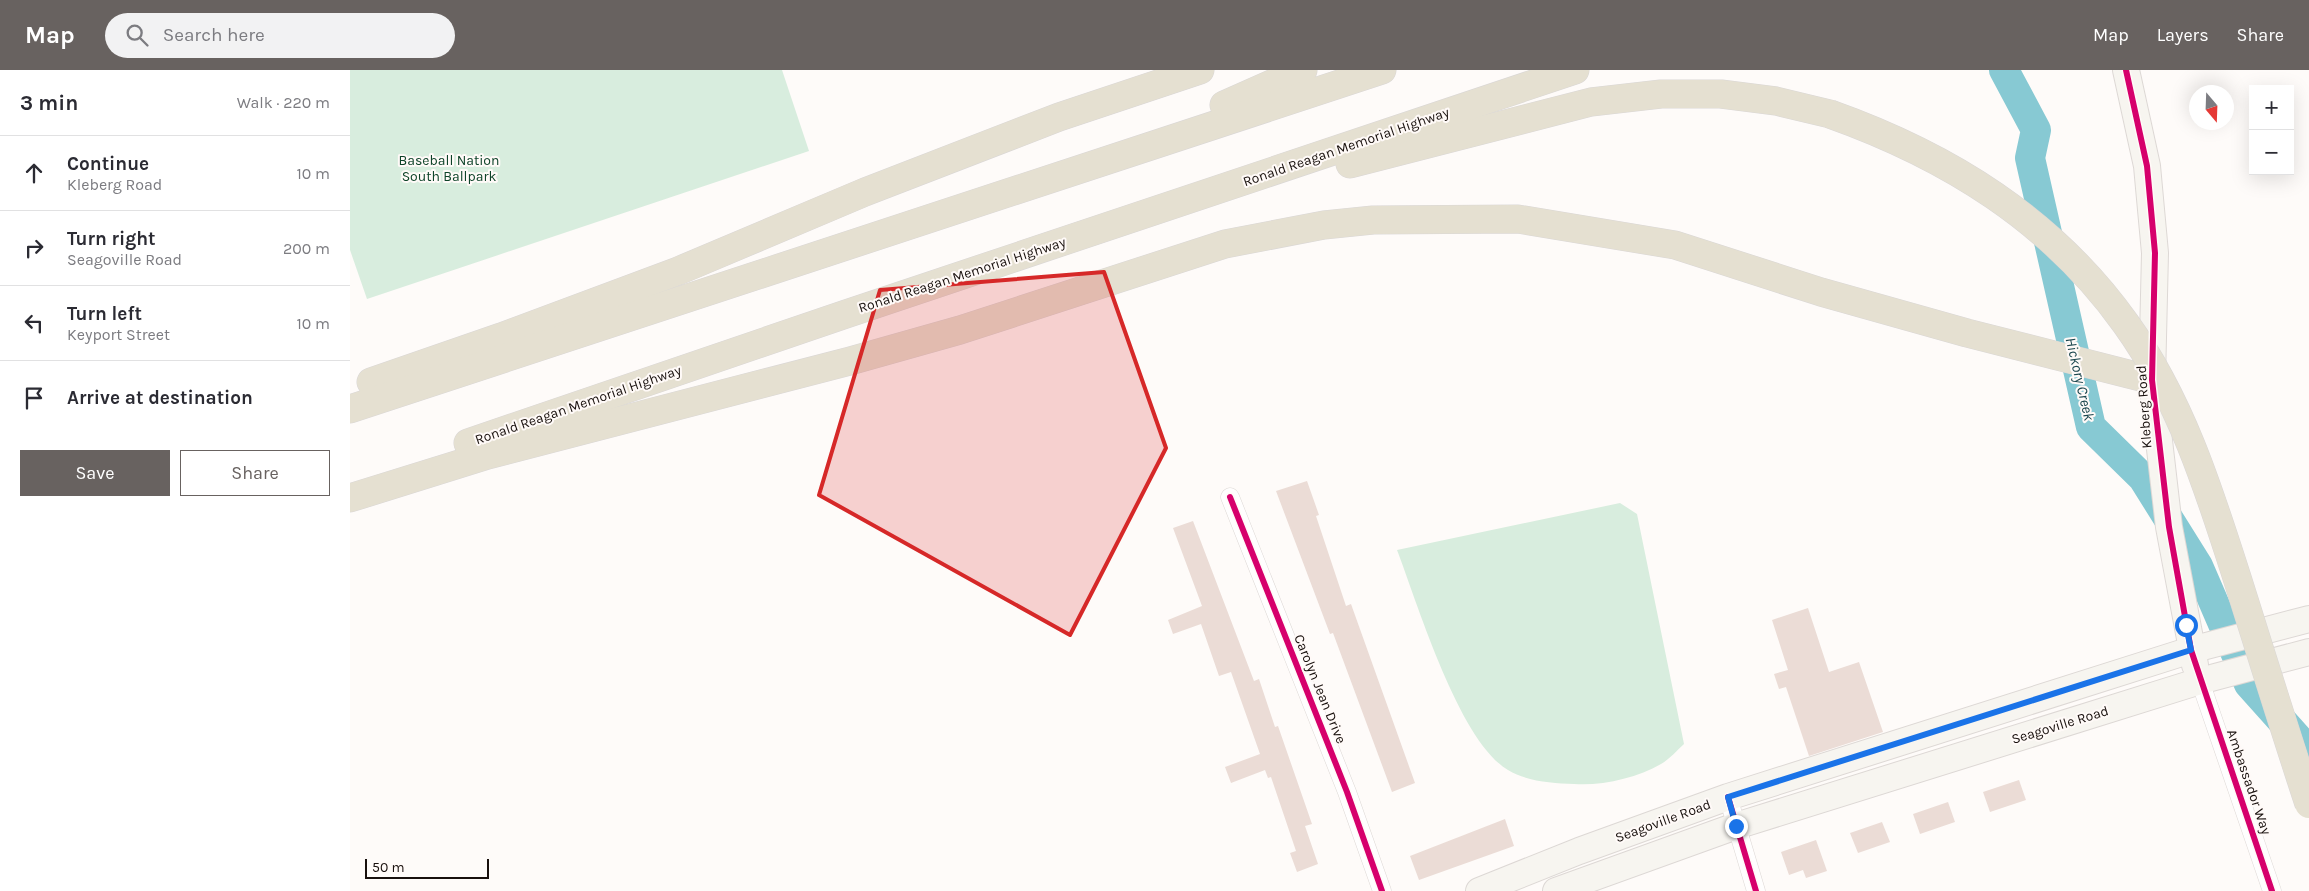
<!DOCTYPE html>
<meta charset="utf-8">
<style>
body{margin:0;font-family:Karla,sans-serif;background:#f2f2f3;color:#2b2b33}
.controls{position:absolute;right:15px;top:15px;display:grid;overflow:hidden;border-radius:0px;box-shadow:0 5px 20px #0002}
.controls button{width:45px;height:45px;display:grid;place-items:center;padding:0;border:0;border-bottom:1px solid #e1e1e2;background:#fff;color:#2b2b33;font:25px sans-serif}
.compass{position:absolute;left:1839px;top:15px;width:45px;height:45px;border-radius:50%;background:#fff;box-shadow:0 5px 20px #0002;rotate:161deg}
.scale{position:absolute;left:15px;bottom:12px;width:124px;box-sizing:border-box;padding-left:5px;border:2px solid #18100d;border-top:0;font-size:14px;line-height:18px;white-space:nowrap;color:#18100d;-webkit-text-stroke:4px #fffaf8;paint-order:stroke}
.stop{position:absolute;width:15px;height:15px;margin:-11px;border:4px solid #1a73e8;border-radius:50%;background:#fff}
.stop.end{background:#1a73e8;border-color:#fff;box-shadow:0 1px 5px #0008}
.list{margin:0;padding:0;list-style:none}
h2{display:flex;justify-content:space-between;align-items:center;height:65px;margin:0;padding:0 20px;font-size:21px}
h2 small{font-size:16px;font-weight:400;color:#7c7c81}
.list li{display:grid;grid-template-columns:32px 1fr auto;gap:15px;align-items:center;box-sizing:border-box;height:75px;padding:0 20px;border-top:1px solid #e1e1e2}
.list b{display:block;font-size:19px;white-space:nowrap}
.list p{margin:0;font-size:16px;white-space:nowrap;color:#7c7c81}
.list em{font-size:16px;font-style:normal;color:#7c7c81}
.actions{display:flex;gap:10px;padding:15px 20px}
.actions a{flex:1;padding:11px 0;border:1px solid #686260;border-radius:0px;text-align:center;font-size:18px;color:#686260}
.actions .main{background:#686260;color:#fff}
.icon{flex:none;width:28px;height:28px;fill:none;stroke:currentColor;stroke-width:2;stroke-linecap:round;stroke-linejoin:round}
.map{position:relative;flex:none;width:1959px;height:821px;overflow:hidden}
header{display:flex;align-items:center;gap:30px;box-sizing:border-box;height:70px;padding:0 25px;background:#686260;color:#fff}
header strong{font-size:24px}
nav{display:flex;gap:28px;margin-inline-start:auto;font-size:18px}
.search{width:350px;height:45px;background:#f2f2f3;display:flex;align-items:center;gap:12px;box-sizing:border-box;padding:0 18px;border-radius:28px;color:#7c7c81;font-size:19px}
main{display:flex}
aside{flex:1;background:#fff}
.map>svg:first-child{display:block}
.green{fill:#d8edde}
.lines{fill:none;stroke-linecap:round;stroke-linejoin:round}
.river{stroke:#87c9d3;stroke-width:30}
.building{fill:#ebdcd6}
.street-casing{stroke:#ddd8d5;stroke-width:19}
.secondary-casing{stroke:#ddd8d5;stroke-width:28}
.highway-casing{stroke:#dad7d6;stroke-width:29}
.street{stroke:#fffefe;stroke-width:18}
.secondary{stroke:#f7f5f0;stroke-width:26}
.highway{stroke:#e5e0d1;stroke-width:28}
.highway-bridge-casing{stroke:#dad7d6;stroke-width:29;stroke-linecap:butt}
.highway-bridge{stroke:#e5e0d1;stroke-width:28}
.cycleway-casing{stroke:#fffaf8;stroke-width:9}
.cycleway{stroke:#d6006c;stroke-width:6}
.route{stroke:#1a73e8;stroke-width:6}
.marked{fill:#d62828;fill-opacity:0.2;stroke:#d62828;stroke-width:4;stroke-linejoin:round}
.labels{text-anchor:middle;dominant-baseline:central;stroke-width:4;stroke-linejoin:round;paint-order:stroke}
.street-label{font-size:14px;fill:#18100d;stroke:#fffaf8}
.park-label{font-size:14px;fill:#0d4328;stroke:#fffaf8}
.water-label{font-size:15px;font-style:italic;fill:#1b464d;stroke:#fffaf8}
</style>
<header>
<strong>Map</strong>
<div class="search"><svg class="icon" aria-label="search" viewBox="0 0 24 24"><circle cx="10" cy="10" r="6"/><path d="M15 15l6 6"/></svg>Search here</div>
<nav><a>Map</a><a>Layers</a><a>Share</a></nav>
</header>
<main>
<aside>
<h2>3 min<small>Walk · 220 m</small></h2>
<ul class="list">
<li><svg class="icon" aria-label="ahead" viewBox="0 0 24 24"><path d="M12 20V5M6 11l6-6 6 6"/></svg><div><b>Continue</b><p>Kleberg Road</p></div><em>10 m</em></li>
<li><svg class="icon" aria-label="right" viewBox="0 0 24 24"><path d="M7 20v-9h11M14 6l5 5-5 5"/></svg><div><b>Turn right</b><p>Seagoville Road</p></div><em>200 m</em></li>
<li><svg class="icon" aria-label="left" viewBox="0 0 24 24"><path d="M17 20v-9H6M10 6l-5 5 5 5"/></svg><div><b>Turn left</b><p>Keyport Street</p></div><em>10 m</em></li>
<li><svg class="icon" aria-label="arrive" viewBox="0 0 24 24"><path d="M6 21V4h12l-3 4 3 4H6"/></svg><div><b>Arrive at destination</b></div></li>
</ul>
<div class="actions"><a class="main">Save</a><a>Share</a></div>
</aside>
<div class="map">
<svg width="1959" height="821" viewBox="0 0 1959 821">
<rect width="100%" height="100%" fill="#fefbf9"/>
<!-- green -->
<g class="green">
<polygon points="0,0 432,0 459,81 17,229 0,180"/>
<path d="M1270,433L1287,444L1334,674C1327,680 1320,689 1311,694C1287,708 1252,716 1224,714C1202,713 1178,712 1158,700C1109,671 1068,535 1047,480Z"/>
</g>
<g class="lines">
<!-- river -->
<polyline class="river" points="1654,0 1686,60 1680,88 1741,357 1793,408 1848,496 1899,614 1959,681"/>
</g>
<!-- building -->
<g class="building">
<polygon points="957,411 969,445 966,446 996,536 1001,534 1065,713 1042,722 983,563 980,564 926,421"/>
<polygon points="843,451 904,611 909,609 925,657 928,656 962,754 955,756 968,794 947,802 940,783 946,781 921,707 918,708 915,700 881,713 875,697 910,684 881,602 869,606 851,554 823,564 818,550 852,536 823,458"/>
<polygon points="1458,538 1479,602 1509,592 1533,662 1459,686 1436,617 1429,619 1424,604 1438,600 1422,550"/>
<polygon points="1669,710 1676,730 1640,742 1633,722"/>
<polygon points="1598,732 1605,752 1570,764 1563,744"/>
<polygon points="1155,749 1164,776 1069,810 1060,786"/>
<polygon points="1532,752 1540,772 1508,783 1500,763"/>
<polygon points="1466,770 1477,801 1456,808 1453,800 1439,805 1431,782"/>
</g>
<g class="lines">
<defs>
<g id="street">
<polyline points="880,427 997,722 1032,821"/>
<polyline points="1850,611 1922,821"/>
<polyline points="1378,727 1406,821"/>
</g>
<g id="secondary">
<polyline points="1776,0 1797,96 1805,183 1802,310 1819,457 1845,595"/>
<polyline points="1129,821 1229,781 1378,727 1841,580 1959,549"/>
<polyline points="1206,821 1386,756 1850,611 1959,582"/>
</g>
<g id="highway">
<polyline points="874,35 953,0"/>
<polyline points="1000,94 1241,32 1311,24 1371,24 1426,31 1480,44"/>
<polyline points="21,312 151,267 328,201 515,122 709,47 850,0"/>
<polyline points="0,339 1032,0"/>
<polyline points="118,373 496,244 1225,0"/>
<polyline points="0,428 138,385 500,291 610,260 875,174 974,155 1023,150 1168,149 1325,175 1471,222 1617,263 1802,310"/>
</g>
</defs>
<!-- street casing -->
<use href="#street" class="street-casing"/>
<!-- secondary casing -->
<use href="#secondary" class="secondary-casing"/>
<!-- highway casing -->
<use href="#highway" class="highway-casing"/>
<!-- street -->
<use href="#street" class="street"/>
<!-- secondary -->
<use href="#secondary" class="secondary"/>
<!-- highway -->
<use href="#highway" class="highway"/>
<defs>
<path id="highway-bridge" d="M1480,44C1598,86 1702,150 1776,254C1832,332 1860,423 1889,514C1912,587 1935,661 1959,734"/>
</defs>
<!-- highway-bridge casing -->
<use href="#highway-bridge" class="highway-bridge-casing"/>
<!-- highway-bridge -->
<use href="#highway-bridge" class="highway-bridge"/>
<defs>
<g id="cycleway">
<polyline points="1776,0 1797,96 1805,183 1802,310 1819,457 1841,580 1922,821"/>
<polyline points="880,427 997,722 1032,821"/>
<polyline points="1378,727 1406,821"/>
</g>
</defs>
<!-- cycleway casing -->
<use href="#cycleway" class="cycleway-casing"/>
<!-- cycleway -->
<use href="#cycleway" class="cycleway"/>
</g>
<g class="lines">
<!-- route -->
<polyline class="route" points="1386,756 1378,727 1841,580 1836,555"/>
</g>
<!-- marked area -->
<path class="marked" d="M754,202L816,378L720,565L469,425L530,220Z"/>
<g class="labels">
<!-- street labels -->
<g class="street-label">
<text transform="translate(996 77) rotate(-19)">Ronald Reagan Memorial Highway</text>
<text transform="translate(612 205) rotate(-18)">Ronald Reagan Memorial Highway</text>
<text transform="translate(228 335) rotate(-19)">Ronald Reagan Memorial Highway</text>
<text transform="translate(1794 337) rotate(-94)">Kleberg Road</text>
<text transform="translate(970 619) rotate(68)">Carolyn Jean Drive</text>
<text transform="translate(1710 655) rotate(-17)">Seagoville Road</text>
<text transform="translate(1899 712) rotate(71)">Ambassador Way</text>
<text transform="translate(1313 751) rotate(-20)">Seagoville Road</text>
</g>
<!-- park labels -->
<g class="park-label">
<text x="99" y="90">Baseball Nation<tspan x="99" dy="16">South Ballpark</tspan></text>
</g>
<!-- water labels -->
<g class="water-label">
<text transform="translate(1730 309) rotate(77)">Hickory Creek</text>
</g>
</g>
</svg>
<div class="controls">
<button>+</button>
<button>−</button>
</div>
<svg class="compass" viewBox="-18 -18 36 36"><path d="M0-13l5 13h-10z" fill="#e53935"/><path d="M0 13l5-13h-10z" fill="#7c7c81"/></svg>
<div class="scale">50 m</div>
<div class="stop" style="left:1836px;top:555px"></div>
<div class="stop end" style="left:1386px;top:756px"></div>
</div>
</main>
